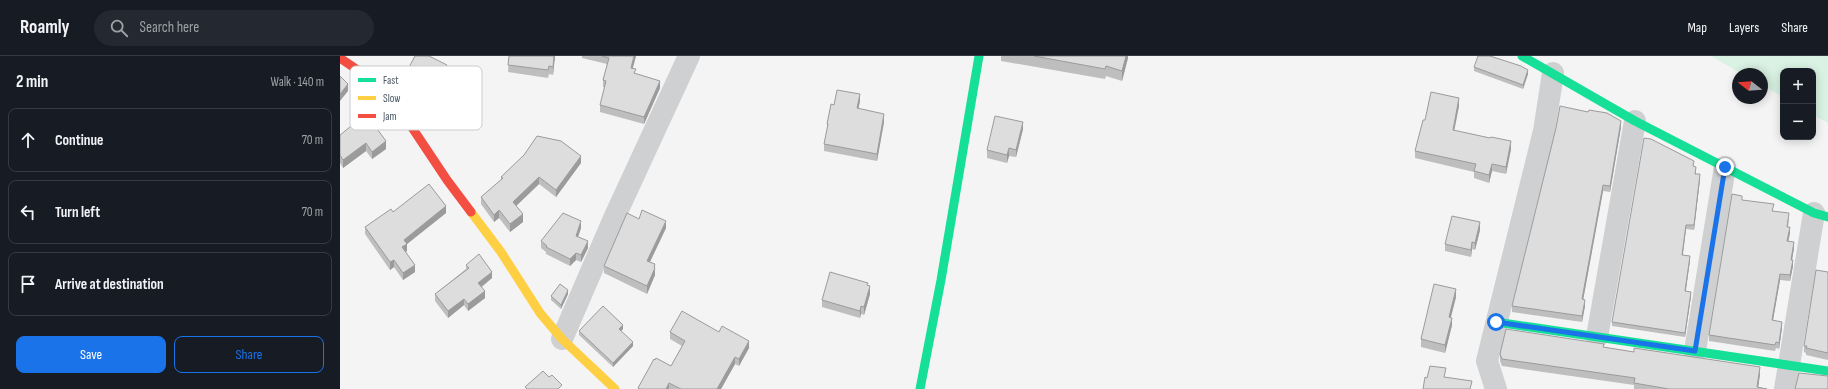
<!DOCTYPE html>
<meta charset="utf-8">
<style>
body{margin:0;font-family:"Sofia Sans Condensed",sans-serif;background:#242831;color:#f1f3f6}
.controls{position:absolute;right:12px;top:12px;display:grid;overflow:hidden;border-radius:8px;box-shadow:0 2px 10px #0003}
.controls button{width:36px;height:36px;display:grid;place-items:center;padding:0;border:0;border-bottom:1px solid #363941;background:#171b24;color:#f1f3f6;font:20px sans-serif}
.compass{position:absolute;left:1392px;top:12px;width:36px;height:36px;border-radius:50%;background:#171b24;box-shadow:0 2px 10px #0003;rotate:287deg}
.stop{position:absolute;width:12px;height:12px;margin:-9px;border:3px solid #1a73e8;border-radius:50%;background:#fff}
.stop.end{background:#1a73e8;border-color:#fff;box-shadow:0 1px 4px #0008}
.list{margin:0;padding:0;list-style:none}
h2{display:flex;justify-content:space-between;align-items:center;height:52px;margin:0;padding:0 16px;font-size:17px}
h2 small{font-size:13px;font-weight:400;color:#9ea1a6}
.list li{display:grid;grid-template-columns:26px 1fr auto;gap:12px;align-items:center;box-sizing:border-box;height:64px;margin:0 8px 8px;padding:0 8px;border:1px solid #363941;border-radius:8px}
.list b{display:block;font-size:15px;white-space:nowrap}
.list em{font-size:13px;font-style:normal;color:#9ea1a6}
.actions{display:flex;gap:8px;padding:12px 16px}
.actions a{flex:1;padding:9px 0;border:1px solid #1a73e8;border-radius:8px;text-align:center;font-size:14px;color:#1a73e8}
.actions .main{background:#1a73e8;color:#fff}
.icon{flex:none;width:22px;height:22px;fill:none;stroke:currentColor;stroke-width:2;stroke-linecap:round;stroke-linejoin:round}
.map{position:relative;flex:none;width:1488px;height:333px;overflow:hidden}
header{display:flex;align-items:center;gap:24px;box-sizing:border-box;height:56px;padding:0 20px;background:#171b24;border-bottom:1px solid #363941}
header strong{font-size:19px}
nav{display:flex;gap:22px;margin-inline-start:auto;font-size:14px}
.search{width:280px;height:36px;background:#242831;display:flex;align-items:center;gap:10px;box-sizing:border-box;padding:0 14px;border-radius:22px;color:#9ea1a6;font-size:15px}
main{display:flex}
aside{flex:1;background:#171b24}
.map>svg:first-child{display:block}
.green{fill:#d9f2e3}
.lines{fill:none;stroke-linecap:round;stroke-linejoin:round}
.street{stroke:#ced0d2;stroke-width:22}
.fast{stroke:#16e098;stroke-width:9}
.slow{stroke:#ffcf43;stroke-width:9}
.jam{stroke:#f24e42;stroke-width:9}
.wall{fill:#bebebf}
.shaded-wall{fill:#9b9b9b}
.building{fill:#ddddde;stroke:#9b9b9b}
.route{stroke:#1a73e8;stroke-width:5}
.key{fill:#fff;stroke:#c9ccd0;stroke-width:1}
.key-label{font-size:11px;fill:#4a5661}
</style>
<header>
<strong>Roamly</strong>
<div class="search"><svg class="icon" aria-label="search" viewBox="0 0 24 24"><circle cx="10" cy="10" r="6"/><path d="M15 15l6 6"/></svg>Search here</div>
<nav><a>Map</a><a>Layers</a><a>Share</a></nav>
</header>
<main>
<aside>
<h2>2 min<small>Walk · 140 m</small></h2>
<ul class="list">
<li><svg class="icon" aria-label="ahead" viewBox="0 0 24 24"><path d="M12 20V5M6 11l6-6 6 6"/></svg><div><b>Continue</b></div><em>70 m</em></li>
<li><svg class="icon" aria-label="left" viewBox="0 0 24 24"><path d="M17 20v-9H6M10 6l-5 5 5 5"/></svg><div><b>Turn left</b></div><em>70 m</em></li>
<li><svg class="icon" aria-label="arrive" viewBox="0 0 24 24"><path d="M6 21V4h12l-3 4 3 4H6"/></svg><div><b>Arrive at destination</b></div></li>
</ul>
<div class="actions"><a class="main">Save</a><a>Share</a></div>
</aside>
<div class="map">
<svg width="1488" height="333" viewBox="0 0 1488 333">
<rect width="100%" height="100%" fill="#f4f4f4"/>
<!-- green -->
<polygon class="green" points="1371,0 1488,0 1488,67 1473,59 1473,15 1443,15 1443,41 1422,29 1422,18 1402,18"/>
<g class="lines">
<!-- street -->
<g class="street">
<polyline points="1257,281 1295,65"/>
<polyline points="222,283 275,160 349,0"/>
<polyline points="1355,295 1385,111"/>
<polyline points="1156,333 1147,305 1204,75 1213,17"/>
<polyline points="1445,333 1474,157"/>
</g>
<!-- fast -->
<g class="fast">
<polyline points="1182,0 1295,65 1474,157 1488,161"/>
<polyline points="1156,266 1488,315"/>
<polyline points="580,333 601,224 639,0"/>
</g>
<!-- slow -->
<polyline class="slow" points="131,156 161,196 200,257 222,283 275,333"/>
<!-- jam -->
<polyline class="jam" points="0,2 22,17 67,64 107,124 131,156"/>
</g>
<!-- wall -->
<g class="wall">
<polygon points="169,0 215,0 213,19 209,18 208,22 168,16"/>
<polygon points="242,0 296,0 292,13 296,18 320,32 304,68 260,56 260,49 265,31 263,31 263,24 267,8 242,2"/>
<polygon points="661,0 788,0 788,2 782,25 766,20 765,23 661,5"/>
<polygon points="1134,11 1188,18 1183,33 1134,15"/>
<polygon points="68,13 107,17 97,36 68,20"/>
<polygon points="10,45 33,46 22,59 10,49"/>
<polygon points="520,45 518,52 544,66 537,105 484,95 484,88 487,75 487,68 494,49"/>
<polygon points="1119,50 1114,74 1171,93 1166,118 1152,115 1149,127 1134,122 1134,116 1075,102 1075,95 1085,64"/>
<polygon points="1281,71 1270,136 1263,135 1243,244 1245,250 1242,266 1172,256 1172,250"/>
<polygon points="683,73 676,101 669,100 667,107 647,102 647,94"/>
<polygon points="0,79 46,93 32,103 26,95 3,112 0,107"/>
<polygon points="241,107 216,141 199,128 176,150 183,166 170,176 159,162 154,166 141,148 141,141 161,124 161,121"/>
<polygon points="1353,111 1356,116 1356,118 1360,123 1354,174 1346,173 1343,199 1350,204 1346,235 1351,240 1345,281 1272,270 1272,266"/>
<polygon points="1402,145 1434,155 1449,163 1448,171 1450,177 1448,186 1454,192 1452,204 1453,210 1450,225 1440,224 1433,264 1442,272 1439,293 1436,292 1435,295 1369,285 1369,279"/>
<polygon points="53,156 106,157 67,188 67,195 66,196 75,216 63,224 54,211 50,214 25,178 25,171"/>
<polygon points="299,163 326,172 310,206 315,212 315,219 307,238 264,217 264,210"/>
<polygon points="241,172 238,181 248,192 241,206 236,204 230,210 206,198 206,196 201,192 201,185"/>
<polygon points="1140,174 1135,194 1132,193 1131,201 1105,195 1105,188"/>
<polygon points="126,209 152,222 142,231 145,242 128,255 124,249 108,262 95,245 95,238 126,213"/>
<polygon points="1488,216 1488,304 1466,299 1466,297 1464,296 1464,290"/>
<polygon points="528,229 530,238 524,259 521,258 520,262 482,251 482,244"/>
<polygon points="228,238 221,253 211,244 211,240"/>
<polygon points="1116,241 1111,261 1112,269 1105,297 1081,291 1081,283"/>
<polygon points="283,273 281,275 293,290 273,311 239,279 239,275"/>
<polygon points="330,276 379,276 409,292 399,310 395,308 381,333 298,333 298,332 315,304 331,310 342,290 330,283"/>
<polygon points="1264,291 1420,318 1418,331 1427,333 1294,333 1294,329 1162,310 1160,305 1160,298"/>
</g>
<!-- shaded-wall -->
<g class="shaded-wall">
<polygon points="214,0 215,0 213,19 213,11"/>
<polygon points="294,0 296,0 291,19 291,12"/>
<polygon points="786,0 788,0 788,2 782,25 782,15"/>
<polygon points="107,9 107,17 97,36 97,28"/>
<polygon points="1188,14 1188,18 1183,33 1183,29"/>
<polygon points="320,25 320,32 304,68 304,61"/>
<polygon points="8,28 8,35 0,45 0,38"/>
<polygon points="520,38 520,45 517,60 517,52"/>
<polygon points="33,42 33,46 22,59 22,55"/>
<polygon points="1119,42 1119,50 1113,81 1113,74"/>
<polygon points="544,58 544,66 537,105 537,98"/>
<polygon points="1281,65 1281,71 1270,136 1270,130"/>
<polygon points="683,66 683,73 676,101 676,94"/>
<polygon points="46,85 46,93 32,103 32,96"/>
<polygon points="1171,85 1171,93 1166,118 1166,111"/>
<polygon points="26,87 26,95 3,112 3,104"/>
<polygon points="669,92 669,100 667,107 667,99"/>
<polygon points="241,100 241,107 216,141 216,134"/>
<polygon points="1152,108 1152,115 1149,127 1149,119"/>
<polygon points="1360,118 1360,123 1354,174 1354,169"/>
<polygon points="199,121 199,128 173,153 173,146"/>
<polygon points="1263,129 1263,135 1242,250 1242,243"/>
<polygon points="106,150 106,157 67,188 67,195 62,198 62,191 64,184"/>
<polygon points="159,154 159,162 154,166 154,159"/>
<polygon points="183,158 183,166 170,176 170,168"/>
<polygon points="241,165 241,172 236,187 236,180"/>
<polygon points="326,165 326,172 307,212 307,205"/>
<polygon points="1140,166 1140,174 1135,194 1135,187"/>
<polygon points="1346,169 1346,173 1342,203 1342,199"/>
<polygon points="1450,171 1450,177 1447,191 1447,185"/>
<polygon points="248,185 248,192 241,206 241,199"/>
<polygon points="1132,186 1132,193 1131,201 1131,194"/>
<polygon points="1454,186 1454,192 1451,210 1451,204"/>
<polygon points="236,197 236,204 230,210 230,203"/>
<polygon points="1350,200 1350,204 1345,239 1345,235"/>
<polygon points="54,204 54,211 50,214 50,206"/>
<polygon points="1453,204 1453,210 1450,225 1450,219"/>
<polygon points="315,208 315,219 307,238 307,230"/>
<polygon points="75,209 75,216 63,224 63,217"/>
<polygon points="152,216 152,222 138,233 138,227"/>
<polygon points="1440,218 1440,224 1432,270 1432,264"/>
<polygon points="530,230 530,238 524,259 524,251"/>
<polygon points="1116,233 1116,241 1109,268 1109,261"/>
<polygon points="228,234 228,238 221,253 221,249"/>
<polygon points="145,235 145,242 128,255 128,248"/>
<polygon points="1351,236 1351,240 1345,281 1345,277"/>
<polygon points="124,243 124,249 108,262 108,255"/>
<polygon points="1245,244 1245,250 1242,266 1242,260"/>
<polygon points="521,250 521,258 520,262 520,255"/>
<polygon points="1112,262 1112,269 1105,297 1105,289"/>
<polygon points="1442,266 1442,272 1439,293 1439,287"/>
<polygon points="283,269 283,273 279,277 279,273"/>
<polygon points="409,285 409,292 399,310 399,303"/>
<polygon points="293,286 293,290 273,311 273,307"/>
<polygon points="395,301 395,308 381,333 377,333"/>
<polygon points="1420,311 1420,318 1418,333 1417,333"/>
<polygon points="329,327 329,333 326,333"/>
</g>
<!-- building -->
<g class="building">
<polygon points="75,0 89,0 107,9 97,28 68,13"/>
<polygon points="169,0 214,0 213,11 209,10 208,14 168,9"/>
<polygon points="262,0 294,0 291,12 296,13 294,17 320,25 304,61 260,49 266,25 263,24 269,2"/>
<polygon points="694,0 786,0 782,15 766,10 765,13"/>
<polygon points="1138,0 1150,0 1181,10 1188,14 1183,29 1134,11"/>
<polygon points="0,20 8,28 0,38"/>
<polygon points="497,34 520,38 517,52 544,58 537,98 484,88 488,68 487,68 491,48 494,49"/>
<polygon points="1091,36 1119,42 1113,74 1150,82 1151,81 1171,85 1166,111 1152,108 1149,119 1134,115 1136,108 1075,95 1083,64 1085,64"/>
<polygon points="1220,50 1248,56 1249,54 1267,57 1281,65 1270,130 1263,129 1242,243 1245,244 1242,260 1172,250 1216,72"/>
<polygon points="26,58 46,85 32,96 26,87 3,104 0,99 0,79"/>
<polygon points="655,60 683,66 676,94 669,92 667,99 647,94"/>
<polygon points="197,80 221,85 241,100 216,134 199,121 173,146 183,158 170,168 159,154 154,159 141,141 163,122 161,121 184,99"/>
<polygon points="1304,82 1311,83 1354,105 1353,110 1356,111 1355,118 1360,118 1354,169 1346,169 1342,199 1350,200 1345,235 1351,236 1345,277 1272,266"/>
<polygon points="89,128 106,150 64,184 67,188 62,191 75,209 63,217 54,204 50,206 25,171 51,153 53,156"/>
<polygon points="1392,138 1402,140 1402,144 1434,148 1432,155 1449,157 1447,171 1450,171 1447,185 1454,186 1451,204 1453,204 1450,219 1440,218 1432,264 1442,266 1439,287 1436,286 1435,289 1369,279"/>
<polygon points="302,154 326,165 307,205 315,208 314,211 315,212 307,230 264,210 287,157 299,163"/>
<polygon points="223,157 241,165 236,180 248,185 241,199 236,197 230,203 206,191 207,190 201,185"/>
<polygon points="1112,160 1140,166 1135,187 1132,186 1131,194 1105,188"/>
<polygon points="139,198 152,216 138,227 145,235 128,248 124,243 108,255 95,238 129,212 126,209"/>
<polygon points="1476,214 1488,216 1488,297 1466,292 1467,290 1464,290"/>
<polygon points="490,216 528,227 527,229 530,230 524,251 521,250 520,255 482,244"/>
<polygon points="220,228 228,234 221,249 211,240"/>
<polygon points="1094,228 1116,233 1109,261 1112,262 1105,289 1081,283"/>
<polygon points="263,250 283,269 279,273 293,286 273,307 239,275"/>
<polygon points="342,255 379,276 382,270 409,285 399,303 395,301 377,333 341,333 329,327 326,333 300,333 298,332 314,303 315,304 316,302 331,310 345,285 330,276"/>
<polygon points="1166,273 1264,288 1263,291 1294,296 1294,292 1420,311 1417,331 1427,333 1329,333 1294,327 1295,322 1162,303 1160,298"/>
<polygon points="1090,310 1106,312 1104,321 1132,325 1130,333 1083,333 1085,321 1087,322"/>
<polygon points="203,315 209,321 212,319 222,329 218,333 187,333 185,331"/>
<polygon points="1459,317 1488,320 1488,333 1455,333"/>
</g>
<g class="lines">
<!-- route -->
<polyline class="route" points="1156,266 1355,295 1385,111"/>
</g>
<!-- legend -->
<rect x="10" y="10" width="132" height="64" rx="6" class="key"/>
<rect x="18" y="22" width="18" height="4" fill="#16e098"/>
<rect x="18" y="40" width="18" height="4" fill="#ffcf43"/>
<rect x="18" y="58" width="18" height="4" fill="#f24e42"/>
<g class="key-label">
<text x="43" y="28">Fast</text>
<text x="43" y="46">Slow</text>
<text x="43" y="64">Jam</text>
</g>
</svg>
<div class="controls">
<button>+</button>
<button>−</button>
</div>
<svg class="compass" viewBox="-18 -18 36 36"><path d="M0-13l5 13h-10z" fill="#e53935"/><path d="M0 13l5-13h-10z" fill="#9ea1a6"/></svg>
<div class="stop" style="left:1156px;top:266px"></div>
<div class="stop end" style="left:1385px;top:111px"></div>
</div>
</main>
